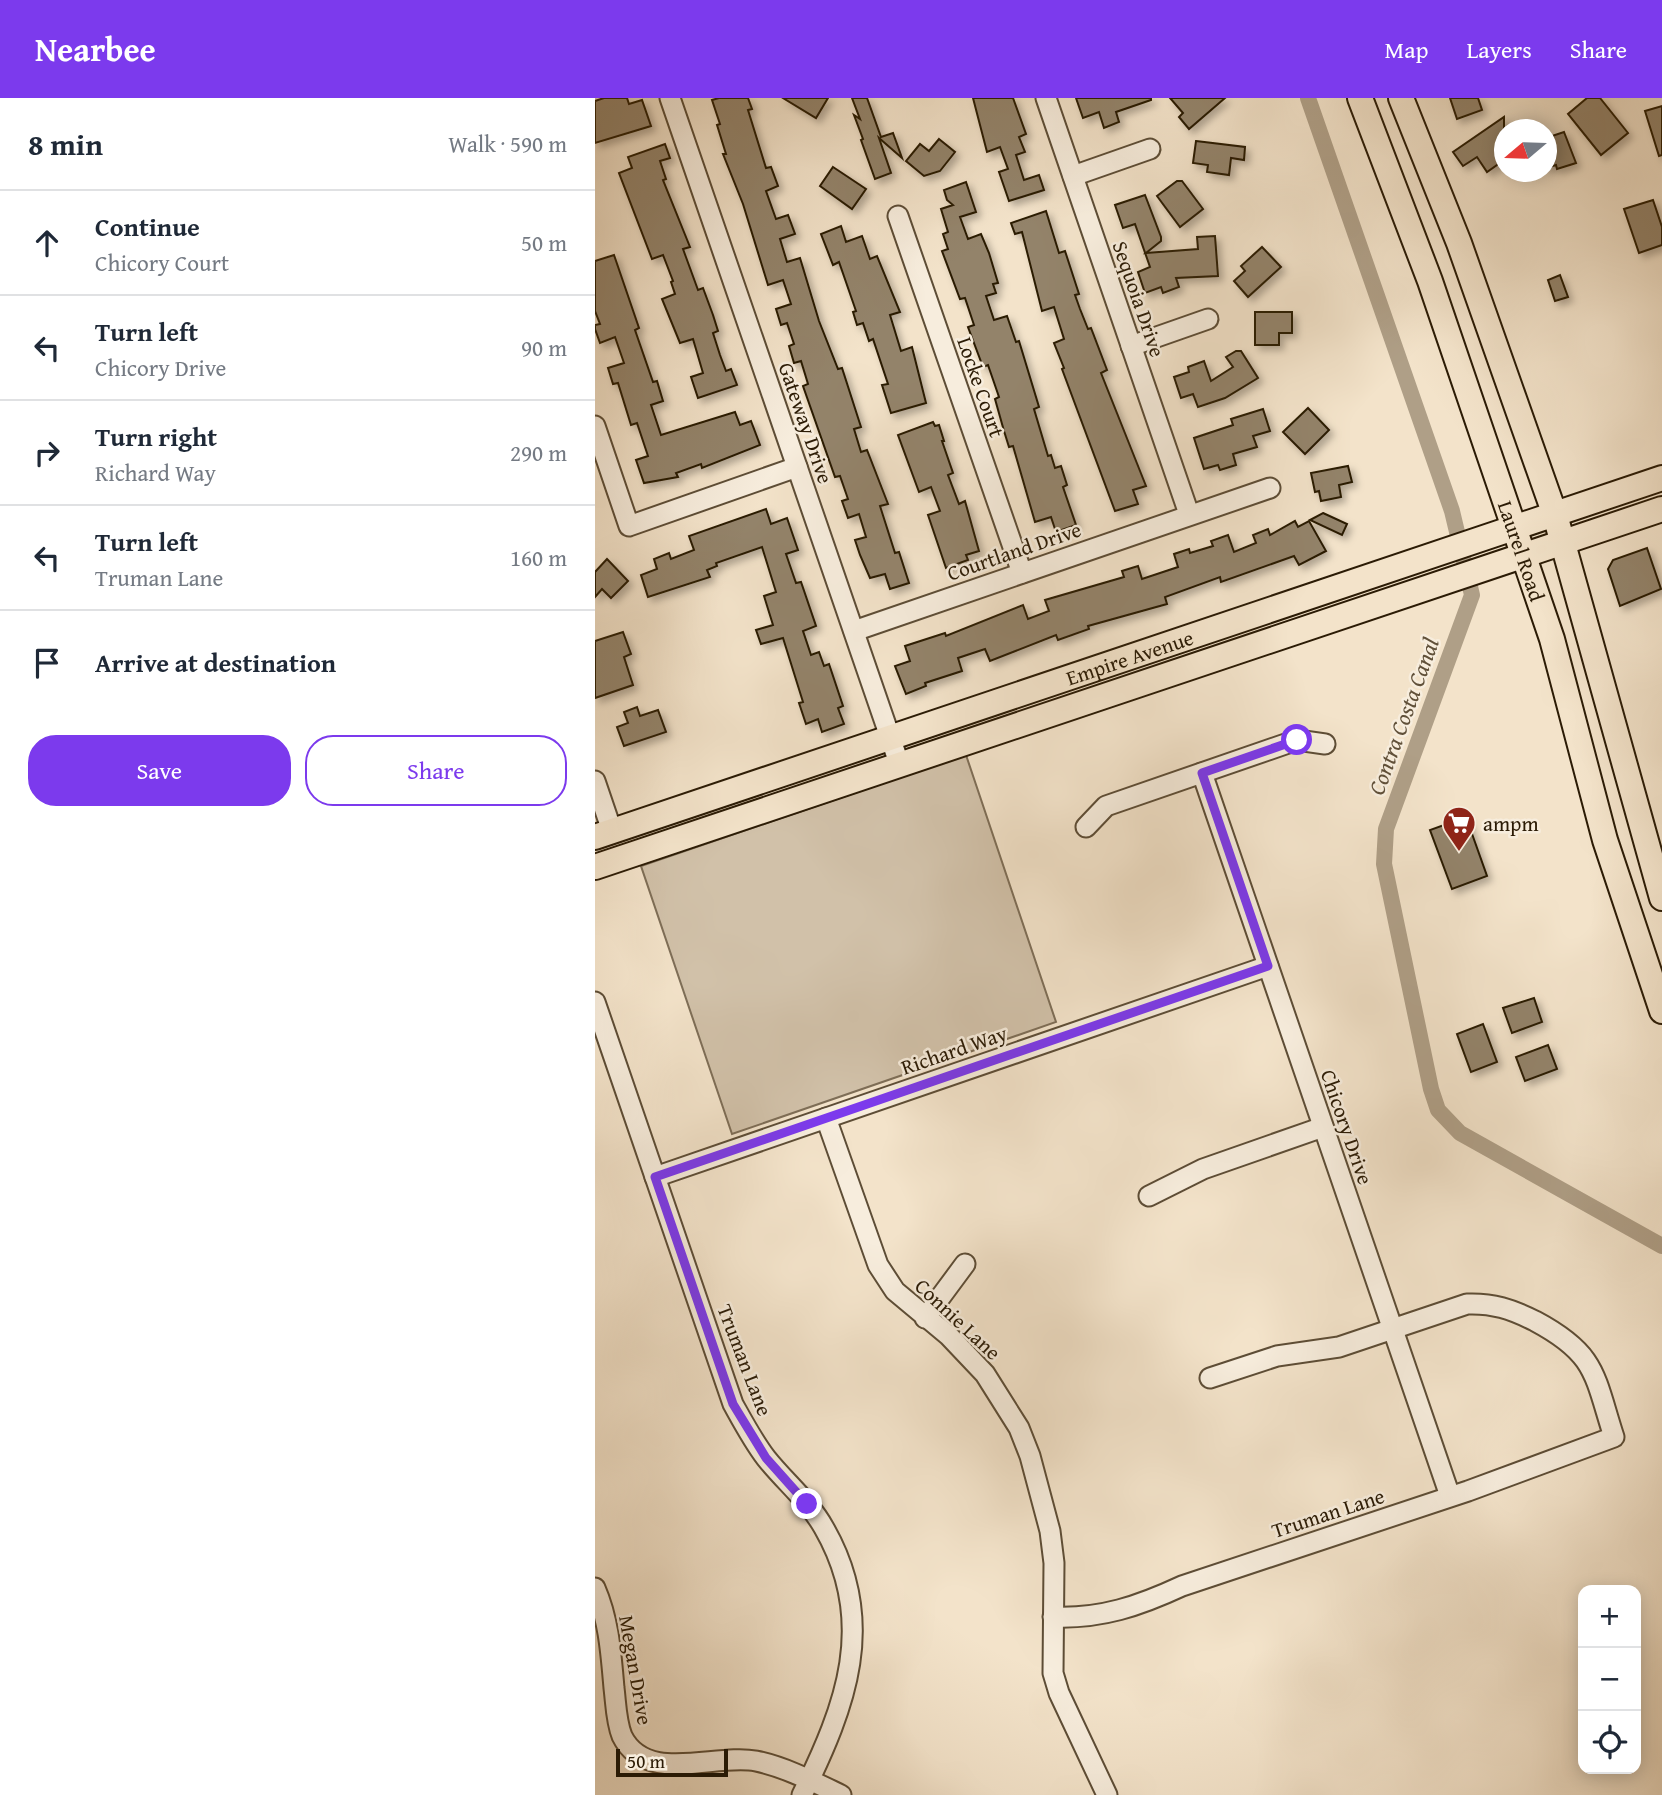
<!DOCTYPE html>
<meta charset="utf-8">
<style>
body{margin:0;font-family:"Gentium Book Plus",serif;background:#f6f6f7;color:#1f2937}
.controls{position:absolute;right:21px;bottom:21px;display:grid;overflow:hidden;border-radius:14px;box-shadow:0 4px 18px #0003}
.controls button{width:63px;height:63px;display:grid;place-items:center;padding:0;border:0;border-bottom:2px solid #e0e1e3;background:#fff;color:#1f2937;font:35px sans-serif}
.compass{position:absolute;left:899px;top:21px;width:63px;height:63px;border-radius:50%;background:#fff;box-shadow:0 4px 18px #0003;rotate:251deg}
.scale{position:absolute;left:21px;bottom:18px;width:112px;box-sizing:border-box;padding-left:7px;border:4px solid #2b1b05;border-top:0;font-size:19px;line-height:24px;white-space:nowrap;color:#2b1b05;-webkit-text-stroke:5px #f7eddd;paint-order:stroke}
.stop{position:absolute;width:21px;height:21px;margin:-16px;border:5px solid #7c3aed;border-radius:50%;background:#fff}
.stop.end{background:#7c3aed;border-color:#fff;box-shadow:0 2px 7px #0008}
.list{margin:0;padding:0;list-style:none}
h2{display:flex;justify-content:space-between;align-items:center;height:91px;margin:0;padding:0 28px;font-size:30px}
h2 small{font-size:23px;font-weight:400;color:#747a83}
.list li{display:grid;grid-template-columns:46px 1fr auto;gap:21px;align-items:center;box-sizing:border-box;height:105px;padding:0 28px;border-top:2px solid #e0e1e3}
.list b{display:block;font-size:26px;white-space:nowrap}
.list p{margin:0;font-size:23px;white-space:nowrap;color:#747a83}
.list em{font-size:23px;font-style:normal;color:#747a83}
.actions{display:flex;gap:14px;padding:21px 28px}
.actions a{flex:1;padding:16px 0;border:2px solid #7c3aed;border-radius:28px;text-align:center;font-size:24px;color:#7c3aed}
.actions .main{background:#7c3aed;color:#fff}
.icon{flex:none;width:38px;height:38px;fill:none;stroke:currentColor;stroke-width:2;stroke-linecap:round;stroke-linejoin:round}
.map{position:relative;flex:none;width:1067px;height:1697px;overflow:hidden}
header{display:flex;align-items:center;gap:42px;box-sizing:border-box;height:98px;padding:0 35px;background:#7c3aed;color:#fff}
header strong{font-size:33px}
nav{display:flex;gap:38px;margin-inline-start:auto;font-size:24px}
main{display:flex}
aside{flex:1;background:#fff}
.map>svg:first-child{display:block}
.green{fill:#d1c1a9;stroke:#7e6e57;stroke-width:2}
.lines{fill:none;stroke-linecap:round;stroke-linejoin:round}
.canal{stroke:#af9f87;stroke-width:16}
.building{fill:#93836b;stroke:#2b1b05;stroke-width:2;filter:url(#shadow)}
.minor-casing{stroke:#5d4d36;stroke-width:23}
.major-casing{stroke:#2b1b05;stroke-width:28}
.minor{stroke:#f7eddd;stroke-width:19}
.major{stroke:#f3e3ca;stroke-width:24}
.route{stroke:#7c3aed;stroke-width:9}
.labels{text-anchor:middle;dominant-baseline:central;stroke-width:5;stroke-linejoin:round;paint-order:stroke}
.street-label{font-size:21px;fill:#2b1b05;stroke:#f7eddd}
.poi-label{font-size:21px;fill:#2b1b05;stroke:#f7eddd;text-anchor:start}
.water-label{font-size:23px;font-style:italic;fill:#605039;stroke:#f7eddd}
</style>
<header>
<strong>Nearbee</strong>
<nav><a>Map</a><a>Layers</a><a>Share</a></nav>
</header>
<main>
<aside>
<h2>8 min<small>Walk · 590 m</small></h2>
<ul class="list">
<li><svg class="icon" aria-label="ahead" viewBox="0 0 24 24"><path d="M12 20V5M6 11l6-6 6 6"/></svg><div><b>Continue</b><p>Chicory Court</p></div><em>50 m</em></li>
<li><svg class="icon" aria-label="left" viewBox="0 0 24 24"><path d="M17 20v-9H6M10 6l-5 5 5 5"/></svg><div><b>Turn left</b><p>Chicory Drive</p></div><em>90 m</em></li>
<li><svg class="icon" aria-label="right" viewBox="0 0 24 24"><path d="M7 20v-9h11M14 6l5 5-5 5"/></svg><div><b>Turn right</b><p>Richard Way</p></div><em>290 m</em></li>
<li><svg class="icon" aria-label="left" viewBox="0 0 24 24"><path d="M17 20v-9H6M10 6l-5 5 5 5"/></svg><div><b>Turn left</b><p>Truman Lane</p></div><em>160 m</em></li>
<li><svg class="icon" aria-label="arrive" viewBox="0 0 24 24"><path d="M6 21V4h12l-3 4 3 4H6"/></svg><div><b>Arrive at destination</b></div></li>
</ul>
<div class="actions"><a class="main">Save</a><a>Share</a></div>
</aside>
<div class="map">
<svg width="1067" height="1697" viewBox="0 0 1067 1697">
<defs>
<filter id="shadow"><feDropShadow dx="4.5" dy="4.5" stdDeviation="3.5" flood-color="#0004"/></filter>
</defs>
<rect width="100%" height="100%" fill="#f3e3ca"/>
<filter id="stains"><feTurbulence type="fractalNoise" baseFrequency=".00286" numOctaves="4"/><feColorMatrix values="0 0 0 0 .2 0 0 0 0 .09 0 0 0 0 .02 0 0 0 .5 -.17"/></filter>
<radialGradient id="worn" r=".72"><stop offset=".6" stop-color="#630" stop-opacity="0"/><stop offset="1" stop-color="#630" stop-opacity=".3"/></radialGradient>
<!-- green -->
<polygon class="green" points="371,657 461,924 137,1036 46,768"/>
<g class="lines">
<!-- canal -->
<polyline class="canal" points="713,0 857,413 877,497 791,731 789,766 836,991 843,1012 865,1035 1067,1148"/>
</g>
<!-- building -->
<g class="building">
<polygon points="9,0 32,0 34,6 47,2 56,28 0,45 0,3"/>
<polygon points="124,0 153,0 157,11 153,12 171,70 176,69 183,88 171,93 181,121 193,117 200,136 185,141 192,164 205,160 224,223 243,271 247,270 266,329 259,331 266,354 272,352 293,406 285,408 300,455 304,454 314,485 295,491 290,476 275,480 265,457 260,442 271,439 264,416 253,420 247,403 253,401 245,378 240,379 208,288 213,286 206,263 199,265 194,248 199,246 192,225 186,227 181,211 196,206 188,182 173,187 148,106 128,56 131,56 122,27 125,26 117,2"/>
<polygon points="188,0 233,0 221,20"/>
<polygon points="257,0 272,0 286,39 298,35 307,60 284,40 296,75 280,81 266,42 268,41 259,17 265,21"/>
<polygon points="378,0 418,0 431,36 424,39 430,54 421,57 429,82 444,77 449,92 414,103 404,74 413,71 405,49 392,54"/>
<polygon points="481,0 556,0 556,2 521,14 524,24 509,30 504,14 488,20"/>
<polygon points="575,0 630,0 594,31 584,19 588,15"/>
<polygon points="855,0 883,0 887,12 862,21"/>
<polygon points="992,0 1005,0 1033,35 1006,57 973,16"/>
<polygon points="1067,8 1067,57 1064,58 1050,13"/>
<polygon points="909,19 909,62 892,74 882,59 868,68 858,54"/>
<polygon points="969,34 981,65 962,71 961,67 951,70 951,40"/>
<polygon points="344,41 360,54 345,73 329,78 311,63 325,46 334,53"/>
<polygon points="601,43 650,49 649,62 636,60 634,77 612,74 613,67 598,65"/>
<polygon points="70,46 75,60 65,63 71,81 68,82 95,149 88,151 103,192 108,190 118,217 123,233 118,235 125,257 131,273 136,271 142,287 103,300 96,279 108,275 98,241 85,245 67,201 80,196 76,184 78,183 68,157 57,161 24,75 37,70 33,59"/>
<polygon points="238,69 271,91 257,111 225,88"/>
<polygon points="582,83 587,83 608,111 585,129 562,98"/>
<polygon points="371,84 381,114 365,119 373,141 386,136 394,155 403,185 398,186 401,195 391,198 399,222 412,218 421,244 424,243 444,309 439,311 453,358 456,357 460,370 466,368 472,387 468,389 481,427 461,434 456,419 440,424 418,348 414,349 409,333 400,301 404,299 393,267 388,269 373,229 379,227 370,200 365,201 347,153 353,151 348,136 353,134 346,111 358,107 352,102 349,92"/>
<polygon points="550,97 566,139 566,143 551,155 603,151 602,139 620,138 623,178 581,180 584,189 568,195 566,189 550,195 543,174 555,169 540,126 528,130 520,107"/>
<polygon points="1058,102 1067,129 1067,147 1044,155 1029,111"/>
<polygon points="451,113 464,155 470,153 484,196 480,197 485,211 493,231 496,230 512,272 506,275 551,388 538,392 543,406 520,413 467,271 469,270 459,245 469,241 459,209 447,213 427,134 420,136 416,125"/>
<polygon points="246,128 251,144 267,138 275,161 282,158 305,214 295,217 306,253 317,249 331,305 296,315 287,287 293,286 278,241 274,243 268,225 262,227 258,214 261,213 244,164 238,167 226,136"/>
<polygon points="667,149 686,169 653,199 639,183 650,173 646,168"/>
<polygon points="19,157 44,230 40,232 58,284 62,283 68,303 56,307 66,337 140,314 145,327 156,323 165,347 107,370 106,366 81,375 83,379 49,385 41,362 53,358 42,325 36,327 23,285 18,286 13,270 29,265 20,239 5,245 0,231 0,227 5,226 0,213 0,163"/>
<polygon points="965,177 973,199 960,203 953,182"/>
<polygon points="660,214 697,214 697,235 684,235 684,247 660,247"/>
<polygon points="641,253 646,253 663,280 630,300 603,309 598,296 586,300 579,279 594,274 593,269 609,263 616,283 638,269 631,259"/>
<polygon points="713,310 734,332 710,356 688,334"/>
<polygon points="668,311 675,333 658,338 662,349 638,356 641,367 625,372 623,367 609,371 599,340 638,327 636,321"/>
<polygon points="338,324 340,328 344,327 349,343 347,343 358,375 353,377 364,406 370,403 384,453 371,457 373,462 351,470 333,417 345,413 336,389 324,394 303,337"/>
<polygon points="753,368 757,384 744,387 746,399 726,403 724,393 720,394 716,375"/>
<polygon points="171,411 176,426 192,420 203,452 191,456 201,485 206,484 221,528 208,533 216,557 224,554 229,568 234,566 248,608 243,610 249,626 227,634 223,621 211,626 204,605 208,604 188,540 166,546 161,532 178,527 169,498 181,494 167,449 121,465 122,468 112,472 115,479 53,499 46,477 62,471 59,461 74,455 76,461 99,452 94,438"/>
<polygon points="728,415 752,426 747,437 715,422"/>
<polygon points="700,423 703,429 714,423 731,453 704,467 699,458 626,484 625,479 570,499 572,506 493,528 494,531 463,542 461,537 395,563 390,551 363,560 367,573 330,585 331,588 311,596 300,568 315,563 310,548 350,535 351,538 428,507 433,521 454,513 450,502 529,479 527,473 543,468 547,481 583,469 579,456 594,451 595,455 618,448 616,443 633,437 639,454 661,445 658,437 673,431 675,437"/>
<polygon points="1052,450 1066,491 1025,508 1013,471 1018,462"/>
<polygon points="12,461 33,483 16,500 7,491 0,499 0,474"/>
<polygon points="28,534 36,556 29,559 38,587 0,600 0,543"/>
<polygon points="42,609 45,618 63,612 71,634 29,648 22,629 33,625 29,614"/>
<polygon points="871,719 892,778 857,791 835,732"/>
<polygon points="939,900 947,924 917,935 908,910"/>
<polygon points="888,926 902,964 876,974 862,936"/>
<polygon points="953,947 962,971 930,983 921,959"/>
</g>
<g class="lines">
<defs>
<g id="minor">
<polyline points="75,0 304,665"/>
<polyline points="451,0 594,416"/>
<polyline points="478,78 555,51"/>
<polyline points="303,118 427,475"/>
<polyline points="536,248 613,221"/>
<polyline points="0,328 34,428 202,369"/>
<polyline points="259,533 675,390"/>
<polyline points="607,675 855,1398"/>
<polyline points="0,683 17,733"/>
<polyline points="491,729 511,708 702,642 730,646"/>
<path d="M0,904L138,1306C148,1324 158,1343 171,1360C190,1384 214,1403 229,1430C283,1524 251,1608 207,1697"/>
<polyline points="231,1020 283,1167 300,1193 354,1238 390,1276 424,1330 435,1358 455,1433 459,1465 458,1575 464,1595 512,1697"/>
<polyline points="60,1079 673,868"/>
<polyline points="554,1098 608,1071 728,1029"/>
<polyline points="330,1220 370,1166"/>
<path d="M0,1490C14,1522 16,1556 19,1590C21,1606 21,1623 27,1638C51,1687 120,1655 161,1663C190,1669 219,1684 246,1697"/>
<path d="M458,1519C506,1521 544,1508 587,1488L873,1393L1019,1339C999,1277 1002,1256 940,1223C916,1211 898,1205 872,1206L744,1249L682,1258L615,1280"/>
</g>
<g id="major">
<path id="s1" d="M765,0L835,183L957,541L1010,742L1067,913"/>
<polyline points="806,0 864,145 960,417 1067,800"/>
<path id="s2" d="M0,739L1067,380"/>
<polyline points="0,769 1067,411"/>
</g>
</defs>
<!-- minor casing -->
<use href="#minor" class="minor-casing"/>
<!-- major casing -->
<use href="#major" class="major-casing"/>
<!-- minor -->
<use href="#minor" class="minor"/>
<!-- major -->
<use href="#major" class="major"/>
</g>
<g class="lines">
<!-- route -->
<polyline class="route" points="212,1406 171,1360 138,1306 60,1079 673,868 607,675 702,642"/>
</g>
<!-- icons -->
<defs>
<symbol id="supermarket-pin" viewBox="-11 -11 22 30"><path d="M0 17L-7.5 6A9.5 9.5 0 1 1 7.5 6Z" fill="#8f2418" stroke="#f7eddd"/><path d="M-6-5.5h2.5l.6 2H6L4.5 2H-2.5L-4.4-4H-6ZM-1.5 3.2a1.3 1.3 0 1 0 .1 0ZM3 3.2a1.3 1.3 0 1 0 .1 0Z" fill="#fff"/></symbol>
</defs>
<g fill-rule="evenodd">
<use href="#supermarket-pin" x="845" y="706" width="38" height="52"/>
</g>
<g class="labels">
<!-- street labels -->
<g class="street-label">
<text transform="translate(544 201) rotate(71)">Sequoia Drive</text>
<text transform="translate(386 289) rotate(71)">Locke Court</text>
<text transform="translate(211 325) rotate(71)">Gateway Drive</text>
<text transform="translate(419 453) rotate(-19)">Courtland Drive</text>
<text stroke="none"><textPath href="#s1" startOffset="481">Laurel Road</textPath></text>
<text stroke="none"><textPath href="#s2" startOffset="564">Empire Avenue</textPath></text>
<text transform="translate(359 952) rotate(-19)">Richard Way</text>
<text transform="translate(752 1029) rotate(71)">Chicory Drive</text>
<text transform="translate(363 1221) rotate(43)">Connie Lane</text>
<text transform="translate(150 1262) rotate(69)">Truman Lane</text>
<text transform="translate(733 1415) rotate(-18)">Truman Lane</text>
<text transform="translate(41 1572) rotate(80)">Megan Drive</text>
</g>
<!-- poi labels -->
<g class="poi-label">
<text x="888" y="725">ampm</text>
</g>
<!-- water labels -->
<g class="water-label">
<text transform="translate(808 618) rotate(-70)">Contra Costa Canal</text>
</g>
</g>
<rect width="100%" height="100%" filter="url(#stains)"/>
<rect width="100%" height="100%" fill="url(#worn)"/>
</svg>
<div class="controls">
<button>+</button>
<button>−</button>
<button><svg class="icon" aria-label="locate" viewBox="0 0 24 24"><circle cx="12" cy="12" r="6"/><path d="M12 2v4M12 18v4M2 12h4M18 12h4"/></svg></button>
</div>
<svg class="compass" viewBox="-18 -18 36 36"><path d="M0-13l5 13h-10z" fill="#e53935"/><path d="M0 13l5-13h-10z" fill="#747a83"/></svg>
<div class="scale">50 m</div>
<div class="stop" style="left:702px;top:642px"></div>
<div class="stop end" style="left:212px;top:1406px"></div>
</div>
</main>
